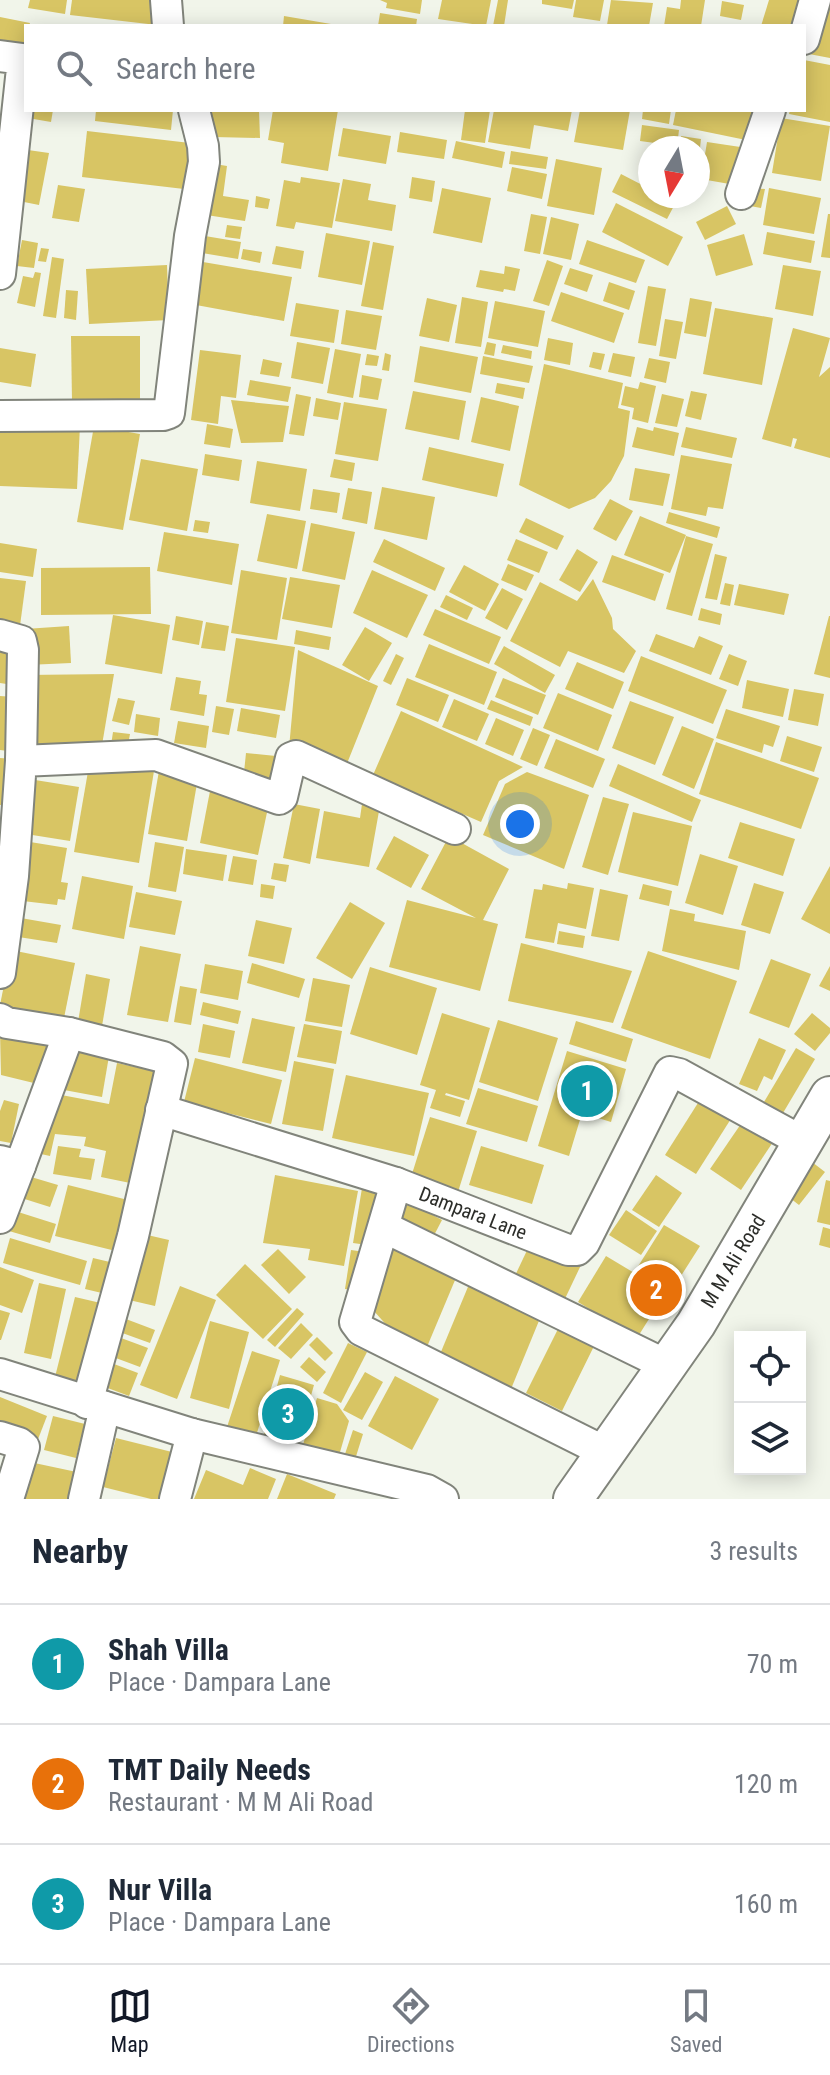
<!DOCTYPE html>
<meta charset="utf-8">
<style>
body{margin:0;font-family:"Roboto Condensed",sans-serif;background:#f2f2f3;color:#1f2937}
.controls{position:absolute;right:24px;bottom:24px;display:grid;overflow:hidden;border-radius:0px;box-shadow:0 4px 20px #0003}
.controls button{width:72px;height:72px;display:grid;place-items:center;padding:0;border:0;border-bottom:2px solid #e0e1e3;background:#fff;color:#1f2937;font:40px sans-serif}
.compass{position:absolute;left:638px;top:136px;width:72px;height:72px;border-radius:50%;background:#fff;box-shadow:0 4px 20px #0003;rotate:190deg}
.you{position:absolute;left:520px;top:824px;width:28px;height:28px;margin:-20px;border:6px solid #fff;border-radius:50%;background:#1a73e8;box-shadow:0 0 0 12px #1a73e833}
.badge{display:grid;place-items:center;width:52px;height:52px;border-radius:50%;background:#111827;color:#fff;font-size:26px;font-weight:700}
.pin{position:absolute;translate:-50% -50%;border:4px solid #fff;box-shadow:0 2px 8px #0006}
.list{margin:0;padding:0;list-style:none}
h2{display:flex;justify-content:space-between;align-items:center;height:104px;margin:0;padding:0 32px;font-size:34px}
h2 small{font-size:26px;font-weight:400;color:#747a83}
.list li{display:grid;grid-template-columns:52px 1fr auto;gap:24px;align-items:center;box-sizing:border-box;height:120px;padding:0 32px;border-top:2px solid #e0e1e3}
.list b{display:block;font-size:30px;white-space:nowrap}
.list p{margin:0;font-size:26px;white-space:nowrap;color:#747a83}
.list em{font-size:26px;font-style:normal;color:#747a83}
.icon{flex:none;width:44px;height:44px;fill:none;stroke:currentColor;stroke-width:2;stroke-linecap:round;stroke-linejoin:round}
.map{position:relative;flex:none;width:830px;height:1499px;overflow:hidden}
.search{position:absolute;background:#fff;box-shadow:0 4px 20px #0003;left:24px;right:24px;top:24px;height:88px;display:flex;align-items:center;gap:20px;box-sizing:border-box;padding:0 28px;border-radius:0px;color:#747a83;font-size:30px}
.sheet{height:464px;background:#fff}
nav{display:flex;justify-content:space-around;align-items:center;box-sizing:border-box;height:112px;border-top:2px solid #e0e1e3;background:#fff;font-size:22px;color:#747a83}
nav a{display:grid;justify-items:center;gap:4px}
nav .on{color:#111827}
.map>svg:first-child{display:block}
.building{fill:#d8c564}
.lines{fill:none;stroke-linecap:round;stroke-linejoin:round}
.minor-casing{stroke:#81847b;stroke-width:34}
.tertiary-casing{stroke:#81847b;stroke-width:42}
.minor{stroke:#fff;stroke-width:30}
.tertiary{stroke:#fff;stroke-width:38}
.labels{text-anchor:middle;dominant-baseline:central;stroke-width:6;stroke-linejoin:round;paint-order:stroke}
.street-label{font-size:20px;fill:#2c2d29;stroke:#fff}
</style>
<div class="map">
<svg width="830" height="1499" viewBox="0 0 830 1499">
<rect width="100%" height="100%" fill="#f1f5ea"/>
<!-- building -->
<g class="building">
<polygon points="30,0 67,0 65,14 28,8"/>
<polygon points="72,0 160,0 157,25 70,15"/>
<polygon points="380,0 422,0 420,14 386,8 387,3"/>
<polygon points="442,0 491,0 486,26 438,19"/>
<polygon points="498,0 508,0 504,26 493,26"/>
<polygon points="542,0 574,0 572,9 542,4"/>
<polygon points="576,0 604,0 600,21 573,17"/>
<polygon points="611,0 653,3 649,26 607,25"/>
<polygon points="681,0 705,0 701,26 664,26 667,7 680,9"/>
<polygon points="769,0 803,0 795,26 761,26"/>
<polygon points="818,0 830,0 830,58 809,54"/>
<polygon points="722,1 744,5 741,20 720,16"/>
<polygon points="380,13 417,19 416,26 378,26"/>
<polygon points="284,16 331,24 331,26 283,26"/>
<polygon points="0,17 30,23 29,26 26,26 26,45 0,51"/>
<polygon points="804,60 830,65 830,122 789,114 790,110 804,110"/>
<polygon points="26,110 53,110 51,122 22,117"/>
<polygon points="96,110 173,110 171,130 95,121"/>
<polygon points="208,110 259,110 260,138 214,137"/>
<polygon points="273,110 338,110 328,171 281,163 284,143 268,140"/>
<polygon points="465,110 490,110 485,143 461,140"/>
<polygon points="494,110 572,110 568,131 534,125 530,149 488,142"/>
<polygon points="580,110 630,110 623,150 574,142"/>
<polygon points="643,110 671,110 669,124 642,119"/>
<polygon points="676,110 753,110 746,140 673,125"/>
<polygon points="781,118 830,126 821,181 772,173"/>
<polygon points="642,125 679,130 677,146 640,141"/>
<polygon points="343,128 391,136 386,164 338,156"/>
<polygon points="87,131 190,143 184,189 82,177"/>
<polygon points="400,132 447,140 444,159 397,152"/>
<polygon points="681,136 701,139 700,148 679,148"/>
<polygon points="456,141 505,152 502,168 452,158"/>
<polygon points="707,142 747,148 741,186 701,179"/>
<polygon points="28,150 49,153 39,205 19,201"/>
<polygon points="511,151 548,157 546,169 509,164"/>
<polygon points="556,159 602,168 594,215 547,206"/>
<polygon points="209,163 227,166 223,196 249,200 245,221 200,214"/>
<polygon points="512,167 547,174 542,199 507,191"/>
<polygon points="621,174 650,189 650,196 664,196 676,202 667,219 612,192"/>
<polygon points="301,177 340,183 332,228 296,222 294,229 276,226 284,180 300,183"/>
<polygon points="412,177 435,181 432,202 409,198"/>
<polygon points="343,179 371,184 368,200 396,205 392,231 335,221"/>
<polygon points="58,185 85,189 79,222 52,218"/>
<polygon points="442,188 491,198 482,243 433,233"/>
<polygon points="753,188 765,189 761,208 750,206"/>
<polygon points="769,188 821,198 814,234 763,225"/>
<polygon points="256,196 270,199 268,209 255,207"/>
<polygon points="616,203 683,237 668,266 602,232"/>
<polygon points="727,206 736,224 705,240 696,222"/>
<polygon points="531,214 547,217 540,254 524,251"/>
<polygon points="828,214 830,214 830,258 821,257"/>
<polygon points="551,217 579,224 571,260 543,254"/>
<polygon points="227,225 242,227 240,239 225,237"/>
<polygon points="767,232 815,241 811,263 763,254"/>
<polygon points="326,233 370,241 362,285 318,277"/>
<polygon points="744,234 753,265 716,276 707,245"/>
<polygon points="199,235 241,242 238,259 196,252"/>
<polygon points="22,240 38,243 34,268 17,266"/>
<polygon points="587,240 645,260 636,283 579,264"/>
<polygon points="373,242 394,246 383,310 361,306"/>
<polygon points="276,246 304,251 301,269 272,264"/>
<polygon points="41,248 49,249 46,262 38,261"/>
<polygon points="243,249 262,252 260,263 241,259"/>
<polygon points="52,257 64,259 56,318 43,316"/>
<polygon points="547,260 563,266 549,306 533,301"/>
<polygon points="203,262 292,277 284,321 196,305"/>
<polygon points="167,265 169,320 89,324 86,269"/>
<polygon points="783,265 821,271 813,316 775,309"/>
<polygon points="505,266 520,269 515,291 504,289 503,292 476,287 480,270 504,274"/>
<polygon points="570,268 593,275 587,292 564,284"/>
<polygon points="35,272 41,273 35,307 17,303 23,276 33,278"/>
<polygon points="609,282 635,291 629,310 603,301"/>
<polygon points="648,286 666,289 656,346 638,343"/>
<polygon points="66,290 78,291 76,320 64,318"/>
<polygon points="561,292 624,313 614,343 551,321"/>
<polygon points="462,297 488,302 481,347 455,343"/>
<polygon points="427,298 457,305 449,342 419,336"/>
<polygon points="690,298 712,302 706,337 684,333"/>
<polygon points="495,301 545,311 538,347 488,338"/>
<polygon points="296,303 339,310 334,343 290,336"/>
<polygon points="715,308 773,318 762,385 703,374"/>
<polygon points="346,310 382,316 376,350 341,344"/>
<polygon points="665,319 683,322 676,359 659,356"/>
<polygon points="793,328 830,338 819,377 830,367 830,458 794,448 797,439 793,438 791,447 762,439"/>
<polygon points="71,336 140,336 140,402 72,402"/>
<polygon points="548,338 573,343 570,365 544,360"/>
<polygon points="297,342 330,348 323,384 291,378"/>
<polygon points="487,342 496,344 494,356 484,354"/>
<polygon points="503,345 532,351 531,359 501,353"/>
<polygon points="420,346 478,357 471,393 414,382"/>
<polygon points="0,348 36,354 31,387 0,382"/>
<polygon points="335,349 361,354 353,398 327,393"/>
<polygon points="200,350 241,355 236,398 221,396 218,424 191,420"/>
<polygon points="593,352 605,354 601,370 589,367"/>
<polygon points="385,353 391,355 389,371 382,370"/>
<polygon points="613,353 635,357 631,377 608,372"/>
<polygon points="367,354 379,356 377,366 365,365"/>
<polygon points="483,356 533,366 529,383 480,374"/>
<polygon points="649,358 670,362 666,383 644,378"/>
<polygon points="263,359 282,363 279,377 260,374"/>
<polygon points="544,364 623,383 618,408 630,411 624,456 611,481 595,498 569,509 519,485"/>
<polygon points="362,375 382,379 378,400 359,397"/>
<polygon points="250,380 291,387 288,402 247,395"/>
<polygon points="640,382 656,386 648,423 632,419 634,408 621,405 625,386 638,389"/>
<polygon points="497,383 525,388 523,399 495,393"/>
<polygon points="413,391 466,401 459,440 405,429"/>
<polygon points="691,391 707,394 701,420 685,416"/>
<polygon points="296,394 311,397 304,436 289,434"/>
<polygon points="662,394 684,399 677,427 655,423"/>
<polygon points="481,397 519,406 510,451 471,442"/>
<polygon points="316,398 341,403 338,420 313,416"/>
<polygon points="231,400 289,406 283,442 241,443"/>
<polygon points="344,402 387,409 378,461 335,454"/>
<polygon points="0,422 80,425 77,489 0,486"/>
<polygon points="207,424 233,429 230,448 204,444"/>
<polygon points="94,426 140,434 123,530 77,522"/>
<polygon points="637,427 653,431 654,427 679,433 674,456 632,447"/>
<polygon points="686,427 737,438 732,458 681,447"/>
<polygon points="429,447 504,464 497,497 422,480"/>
<polygon points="205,454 242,460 239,481 202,475"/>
<polygon points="681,455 732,464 723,509 708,507 706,516 671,509"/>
<polygon points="141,459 198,469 187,531 129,520"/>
<polygon points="334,459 355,463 352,481 330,477"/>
<polygon points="257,461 307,469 300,511 250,503"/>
<polygon points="635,468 670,474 663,506 629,500"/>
<polygon points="382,487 435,497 427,540 374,529"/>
<polygon points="348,488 372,492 367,524 342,519"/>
<polygon points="313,489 340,493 337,513 310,509"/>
<polygon points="610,499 633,511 616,541 593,529"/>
<polygon points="669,512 720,527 717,538 666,523"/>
<polygon points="267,514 306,521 297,569 257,561"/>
<polygon points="640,516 686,535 670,573 624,555"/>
<polygon points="526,518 564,536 557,550 519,532"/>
<polygon points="195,520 210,522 208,533 193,531"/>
<polygon points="311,523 355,532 345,580 302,571"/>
<polygon points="164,532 239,544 232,585 157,571"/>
<polygon points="686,536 713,544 692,616 666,609"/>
<polygon points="384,539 445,568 435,591 373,562"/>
<polygon points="516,539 548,552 539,573 507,560"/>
<polygon points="0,543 37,549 33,577 0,572"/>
<polygon points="577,549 598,562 580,592 559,580"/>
<polygon points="715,554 727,557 717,600 705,598"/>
<polygon points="612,555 664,574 655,601 602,582"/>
<polygon points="508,564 534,575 526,591 501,580"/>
<polygon points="464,565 499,584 485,611 449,592"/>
<polygon points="150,567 151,614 41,615 41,568"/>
<polygon points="241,570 287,578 277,640 231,633"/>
<polygon points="372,570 428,595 407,638 353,613"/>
<polygon points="290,577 340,585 332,628 282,619"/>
<polygon points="0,578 26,581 19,633 0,630"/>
<polygon points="593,579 612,618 613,629 636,651 624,673 568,651 560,667 510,641 540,582 577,601"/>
<polygon points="725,583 734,585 730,606 720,604"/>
<polygon points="739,584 789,594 784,615 734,605"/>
<polygon points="502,588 523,599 507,630 485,618"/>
<polygon points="446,595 473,608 467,620 440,607"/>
<polygon points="701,608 722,614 720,625 698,620"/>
<polygon points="435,609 501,637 489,664 423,635"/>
<polygon points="113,615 170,625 162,674 105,664"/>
<polygon points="176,616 203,621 199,645 172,640"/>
<polygon points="829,616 830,616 830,678 814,674"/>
<polygon points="206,622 229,626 225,651 201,648"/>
<polygon points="69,626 71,663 27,665 25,629"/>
<polygon points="365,627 392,643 369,681 342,665"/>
<polygon points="296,630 331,637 329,650 294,644"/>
<polygon points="656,634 694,648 699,636 723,646 711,675 649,651"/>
<polygon points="236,638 295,647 285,711 226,702"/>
<polygon points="0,642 17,643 13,685 0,683"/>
<polygon points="429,644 497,672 484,705 415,677"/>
<polygon points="504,646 555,675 545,693 494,664"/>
<polygon points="298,650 378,686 344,771 289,748"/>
<polygon points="396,654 404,658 391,685 383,681"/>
<polygon points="729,654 747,661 738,686 719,679"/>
<polygon points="641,656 727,690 713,724 628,691"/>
<polygon points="577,662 624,682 613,709 565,689"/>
<polygon points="114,674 101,751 29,748 24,675"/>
<polygon points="176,677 201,681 199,694 207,695 204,716 170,710"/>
<polygon points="407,678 449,695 438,722 396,705"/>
<polygon points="503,678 546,695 538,715 495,697"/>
<polygon points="747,680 789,689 783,717 742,708"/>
<polygon points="794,689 824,694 818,726 788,720"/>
<polygon points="558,693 612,715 598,751 543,728"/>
<polygon points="0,696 14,697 8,751 0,750"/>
<polygon points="118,698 135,701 129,725 112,721"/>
<polygon points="454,699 489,714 477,741 442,727"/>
<polygon points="491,700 533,717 530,726 487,709"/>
<polygon points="630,701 674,717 655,765 612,748"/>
<polygon points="216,706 234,709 229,735 212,732"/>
<polygon points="241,708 280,715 276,738 237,731"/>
<polygon points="726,709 780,726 773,747 764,744 762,753 716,738"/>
<polygon points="401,711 523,767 499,781 481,822 373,775"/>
<polygon points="136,714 160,718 158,736 134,732"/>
<polygon points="496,718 524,730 513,756 485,744"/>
<polygon points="178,721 209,726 206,748 174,743"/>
<polygon points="682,726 714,739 694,789 662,775"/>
<polygon points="533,728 550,735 537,766 520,759"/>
<polygon points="113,732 130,734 126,755 110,752"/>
<polygon points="787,736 822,747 814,772 780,761"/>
<polygon points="556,739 605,759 593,788 544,768"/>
<polygon points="716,742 819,778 801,829 699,794"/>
<polygon points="246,753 276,756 273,786 243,782"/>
<polygon points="0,758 14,759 11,805 0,805"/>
<polygon points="90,760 154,771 139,863 74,852"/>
<polygon points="618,764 701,800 692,822 609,786"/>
<polygon points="160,765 199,772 187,841 148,834"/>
<polygon points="527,772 589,795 564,869 483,835 505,784"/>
<polygon points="35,780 79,787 70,841 26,834"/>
<polygon points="210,791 269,803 258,855 200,843"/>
<polygon points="363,797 381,800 369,867 316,858 324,811 360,818"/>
<polygon points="603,797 629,804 608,875 582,867"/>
<polygon points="294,804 320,809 310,864 283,858"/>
<polygon points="633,812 692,826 678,886 618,872"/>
<polygon points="740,822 795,839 783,876 728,858"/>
<polygon points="394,836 429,855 411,888 376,869"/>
<polygon points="449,836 509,869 483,920 498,924 480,991 389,967 407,900 476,918 421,889"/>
<polygon points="24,841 67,848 61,882 68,883 65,900 58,899 57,905 14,900"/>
<polygon points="155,842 184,847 176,892 148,887"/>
<polygon points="186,849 227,855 223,881 183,874"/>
<polygon points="700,854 738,866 723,915 685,903"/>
<polygon points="233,856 257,860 253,885 228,881"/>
<polygon points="274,863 289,865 286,882 271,879"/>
<polygon points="830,866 830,934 801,919"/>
<polygon points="82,876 133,886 124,939 72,929"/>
<polygon points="568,883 594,888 586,929 558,923 554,943 525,938 534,889 542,890 543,884 567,889"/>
<polygon points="754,883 784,892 770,934 741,925"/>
<polygon points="261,884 275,886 273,899 260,897"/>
<polygon points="643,884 672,891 669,906 639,899"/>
<polygon points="600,889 628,895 619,941 591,936"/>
<polygon points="136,892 182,901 175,935 129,927"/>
<polygon points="350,902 385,923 352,979 316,958"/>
<polygon points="670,909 695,914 694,921 746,931 739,970 662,951"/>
<polygon points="15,917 61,925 57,943 12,936"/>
<polygon points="256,920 292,928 284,964 248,956"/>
<polygon points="559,931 585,936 583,948 557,944"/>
<polygon points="521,943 632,971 613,1023 508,1001"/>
<polygon points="140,946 181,954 168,1022 127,1015"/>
<polygon points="11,950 75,963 64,1018 0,1005"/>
<polygon points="648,951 737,981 710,1059 621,1028"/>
<polygon points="771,959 811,974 789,1028 749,1013"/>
<polygon points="252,963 305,979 299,998 247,983"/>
<polygon points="205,964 243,971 238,1000 200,993"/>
<polygon points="830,966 830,991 819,986"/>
<polygon points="370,967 437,988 417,1055 350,1034"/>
<polygon points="86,974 110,979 101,1032 77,1028"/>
<polygon points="313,978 350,985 342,1027 305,1021"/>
<polygon points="180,986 197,989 191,1025 174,1022"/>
<polygon points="203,1002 241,1011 238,1024 200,1015"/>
<polygon points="442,1013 490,1028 469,1100 446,1093 445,1095 465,1101 460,1117 430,1108 436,1090 420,1085"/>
<polygon points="812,1013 830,1028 830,1033 815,1051 794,1034"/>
<polygon points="252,1018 295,1027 286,1072 242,1063"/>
<polygon points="498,1020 558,1038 538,1101 479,1082"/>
<polygon points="576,1021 633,1039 626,1062 569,1044"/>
<polygon points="203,1024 235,1031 230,1058 198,1052"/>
<polygon points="304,1024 342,1031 336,1064 297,1057"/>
<polygon points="0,1031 42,1040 41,1044 50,1046 42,1085 1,1075"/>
<polygon points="759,1038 786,1050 772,1080 764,1076 757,1091 739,1084"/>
<polygon points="796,1048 815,1059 783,1113 764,1102"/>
<polygon points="70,1049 109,1056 102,1097 64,1090"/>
<polygon points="567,1051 626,1069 611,1122 582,1113 569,1156 538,1146"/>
<polygon points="195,1058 282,1080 271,1124 184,1102"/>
<polygon points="141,1061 159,1064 135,1184 101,1177 106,1151 84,1146 86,1137 55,1134 50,1156 32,1152 56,1094 109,1104 117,1063 140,1068"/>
<polygon points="294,1061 334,1069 323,1131 282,1124"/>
<polygon points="346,1075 429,1093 414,1156 332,1138"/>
<polygon points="478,1088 538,1106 527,1142 466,1124"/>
<polygon points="703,1095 734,1114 696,1174 665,1155"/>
<polygon points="4,1100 19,1104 11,1143 0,1141 0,1111"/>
<polygon points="430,1117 477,1131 458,1192 411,1177"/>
<polygon points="745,1118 775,1139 741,1190 710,1169"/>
<polygon points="58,1146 81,1149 79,1157 95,1159 91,1180 53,1174"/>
<polygon points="481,1146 544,1165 532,1204 469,1185"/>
<polygon points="812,1162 825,1172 799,1205 786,1195"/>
<polygon points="21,1174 58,1185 50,1207 15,1196"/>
<polygon points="275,1175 358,1191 344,1266 308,1260 310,1249 263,1243"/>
<polygon points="656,1175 682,1193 659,1227 632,1210"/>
<polygon points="826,1180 830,1181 830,1225 817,1222"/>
<polygon points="68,1185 136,1202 124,1253 55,1236"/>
<polygon points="362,1188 377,1190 367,1245 353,1243"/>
<polygon points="408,1202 442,1220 431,1241 397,1223"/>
<polygon points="626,1210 657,1231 641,1255 609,1235"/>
<polygon points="15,1211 56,1224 50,1243 9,1231"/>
<polygon points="664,1225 700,1246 672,1290 637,1268"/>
<polygon points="823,1227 830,1229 830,1248 819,1245"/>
<polygon points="143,1234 169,1240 155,1306 129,1300"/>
<polygon points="10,1238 87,1261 80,1285 3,1263"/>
<polygon points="531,1242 581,1265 562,1305 512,1282"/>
<polygon points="390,1245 458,1273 424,1354 408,1349 364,1300"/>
<polygon points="278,1249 306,1277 289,1294 261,1265"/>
<polygon points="351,1250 365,1252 359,1291 345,1289"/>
<polygon points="606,1256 666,1292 637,1338 578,1302"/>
<polygon points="93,1258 114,1263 106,1294 85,1289"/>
<polygon points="245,1264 292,1309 263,1339 216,1295"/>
<polygon points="0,1267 34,1280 22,1313 0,1305"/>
<polygon points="470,1282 543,1311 511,1389 438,1359"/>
<polygon points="39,1283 66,1289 51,1359 24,1353"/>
<polygon points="180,1286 216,1300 177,1399 140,1385"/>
<polygon points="75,1297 105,1304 85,1385 55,1377"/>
<polygon points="297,1308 304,1314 275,1347 267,1340"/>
<polygon points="0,1310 10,1313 1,1340 0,1340"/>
<polygon points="118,1316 155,1330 150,1343 114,1330"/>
<polygon points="210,1321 249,1332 229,1409 190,1398"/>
<polygon points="301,1323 313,1335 291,1359 278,1348"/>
<polygon points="573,1328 597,1340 562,1411 526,1393 558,1329 570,1335"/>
<polygon points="113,1335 148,1348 140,1367 105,1354"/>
<polygon points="317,1337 333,1353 325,1361 309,1345"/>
<polygon points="348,1343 367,1352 341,1403 323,1393"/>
<polygon points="252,1351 280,1360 255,1439 226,1430"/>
<polygon points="309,1357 326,1372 317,1382 300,1367"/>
<polygon points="106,1361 138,1373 129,1396 97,1384"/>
<polygon points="365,1372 383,1382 362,1420 343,1410"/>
<polygon points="280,1375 314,1385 294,1456 262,1442"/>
<polygon points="395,1376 439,1399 412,1450 368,1426"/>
<polygon points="0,1397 47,1416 35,1447 0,1433"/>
<polygon points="317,1398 337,1404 349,1421 336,1466 299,1458"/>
<polygon points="53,1416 85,1424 76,1458 44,1450"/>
<polygon points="353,1430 363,1434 353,1466 342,1463"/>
<polygon points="116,1438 176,1453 164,1499 151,1499 103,1487"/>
<polygon points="25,1461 86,1474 81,1499 17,1499"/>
<polygon points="250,1468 276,1479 268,1499 194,1499 206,1470 243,1485"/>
<polygon points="287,1474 336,1494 334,1499 277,1499"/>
</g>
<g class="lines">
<defs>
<g id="minor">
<polyline points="166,0 168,26"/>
<polyline points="804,39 815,0"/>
<polyline points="0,56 23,59 0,274"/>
<polyline points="741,194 770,110"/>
<polyline points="0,416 163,415 169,413 190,236 204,162 203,146 194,110"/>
<polyline points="0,635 21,641 23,650 21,761"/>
<polyline points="0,973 13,876 21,761 156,755 279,799 282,797 291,758 296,756 455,829"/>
<polyline points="0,1019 7,1023 69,1033 163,1057 172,1064 133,1236 87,1403"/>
<polyline points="161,1110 396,1183"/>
<polyline points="0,1161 20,1166 0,1218"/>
<polyline points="20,1166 69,1033"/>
<polyline points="384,1227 666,1365"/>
<polyline points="0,1374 192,1434 427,1490 443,1499"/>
<polyline points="0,1437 19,1443 24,1447 8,1499"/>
<polyline points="605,1452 361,1330 355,1322 396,1183 568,1250 577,1250 584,1243 670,1072 679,1074 803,1142"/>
<polyline points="84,1499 105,1407"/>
<polyline points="175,1499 192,1434"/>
</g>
<polyline id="tertiary" points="573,1499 696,1324 830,1096"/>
</defs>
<!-- minor casing -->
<use href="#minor" class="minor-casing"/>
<!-- tertiary casing -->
<use href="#tertiary" class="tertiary-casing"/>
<!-- minor -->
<use href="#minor" class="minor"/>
<!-- tertiary -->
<use href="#tertiary" class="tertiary"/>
</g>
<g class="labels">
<!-- street labels -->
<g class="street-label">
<text transform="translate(473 1213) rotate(21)">Dampara Lane</text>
<text transform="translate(733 1261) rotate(-59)">M M Ali Road</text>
</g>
</g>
</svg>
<div class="controls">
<button><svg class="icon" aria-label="locate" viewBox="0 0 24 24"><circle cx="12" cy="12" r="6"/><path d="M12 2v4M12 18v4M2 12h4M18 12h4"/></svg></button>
<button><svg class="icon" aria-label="layers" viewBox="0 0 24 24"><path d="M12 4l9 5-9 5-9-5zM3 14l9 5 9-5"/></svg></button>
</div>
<svg class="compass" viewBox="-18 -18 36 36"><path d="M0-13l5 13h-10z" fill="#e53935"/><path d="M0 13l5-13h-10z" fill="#747a83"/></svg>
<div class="you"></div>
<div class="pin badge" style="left:587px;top:1091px;background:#0f9aa8">1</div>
<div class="pin badge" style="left:656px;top:1290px;background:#e8710a">2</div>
<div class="pin badge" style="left:288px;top:1414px;background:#0f9aa8">3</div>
<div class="search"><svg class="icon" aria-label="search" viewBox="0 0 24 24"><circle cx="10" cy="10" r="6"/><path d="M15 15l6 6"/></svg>Search here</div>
</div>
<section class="sheet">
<h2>Nearby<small>3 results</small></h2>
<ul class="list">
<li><span class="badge" style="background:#0f9aa8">1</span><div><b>Shah Villa</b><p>Place · Dampara Lane</p></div><em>70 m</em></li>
<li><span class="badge" style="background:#e8710a">2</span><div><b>TMT Daily Needs</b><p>Restaurant · M M Ali Road</p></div><em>120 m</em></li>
<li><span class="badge" style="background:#0f9aa8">3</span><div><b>Nur Villa</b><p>Place · Dampara Lane</p></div><em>160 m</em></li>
</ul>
</section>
<nav>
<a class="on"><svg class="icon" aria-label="map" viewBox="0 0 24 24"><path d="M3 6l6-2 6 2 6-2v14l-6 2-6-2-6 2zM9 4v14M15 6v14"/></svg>Map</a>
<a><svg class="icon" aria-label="directions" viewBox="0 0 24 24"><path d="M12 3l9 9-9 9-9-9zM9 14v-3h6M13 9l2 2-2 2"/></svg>Directions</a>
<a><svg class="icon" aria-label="saved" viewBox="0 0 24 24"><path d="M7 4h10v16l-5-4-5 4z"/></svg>Saved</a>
</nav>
